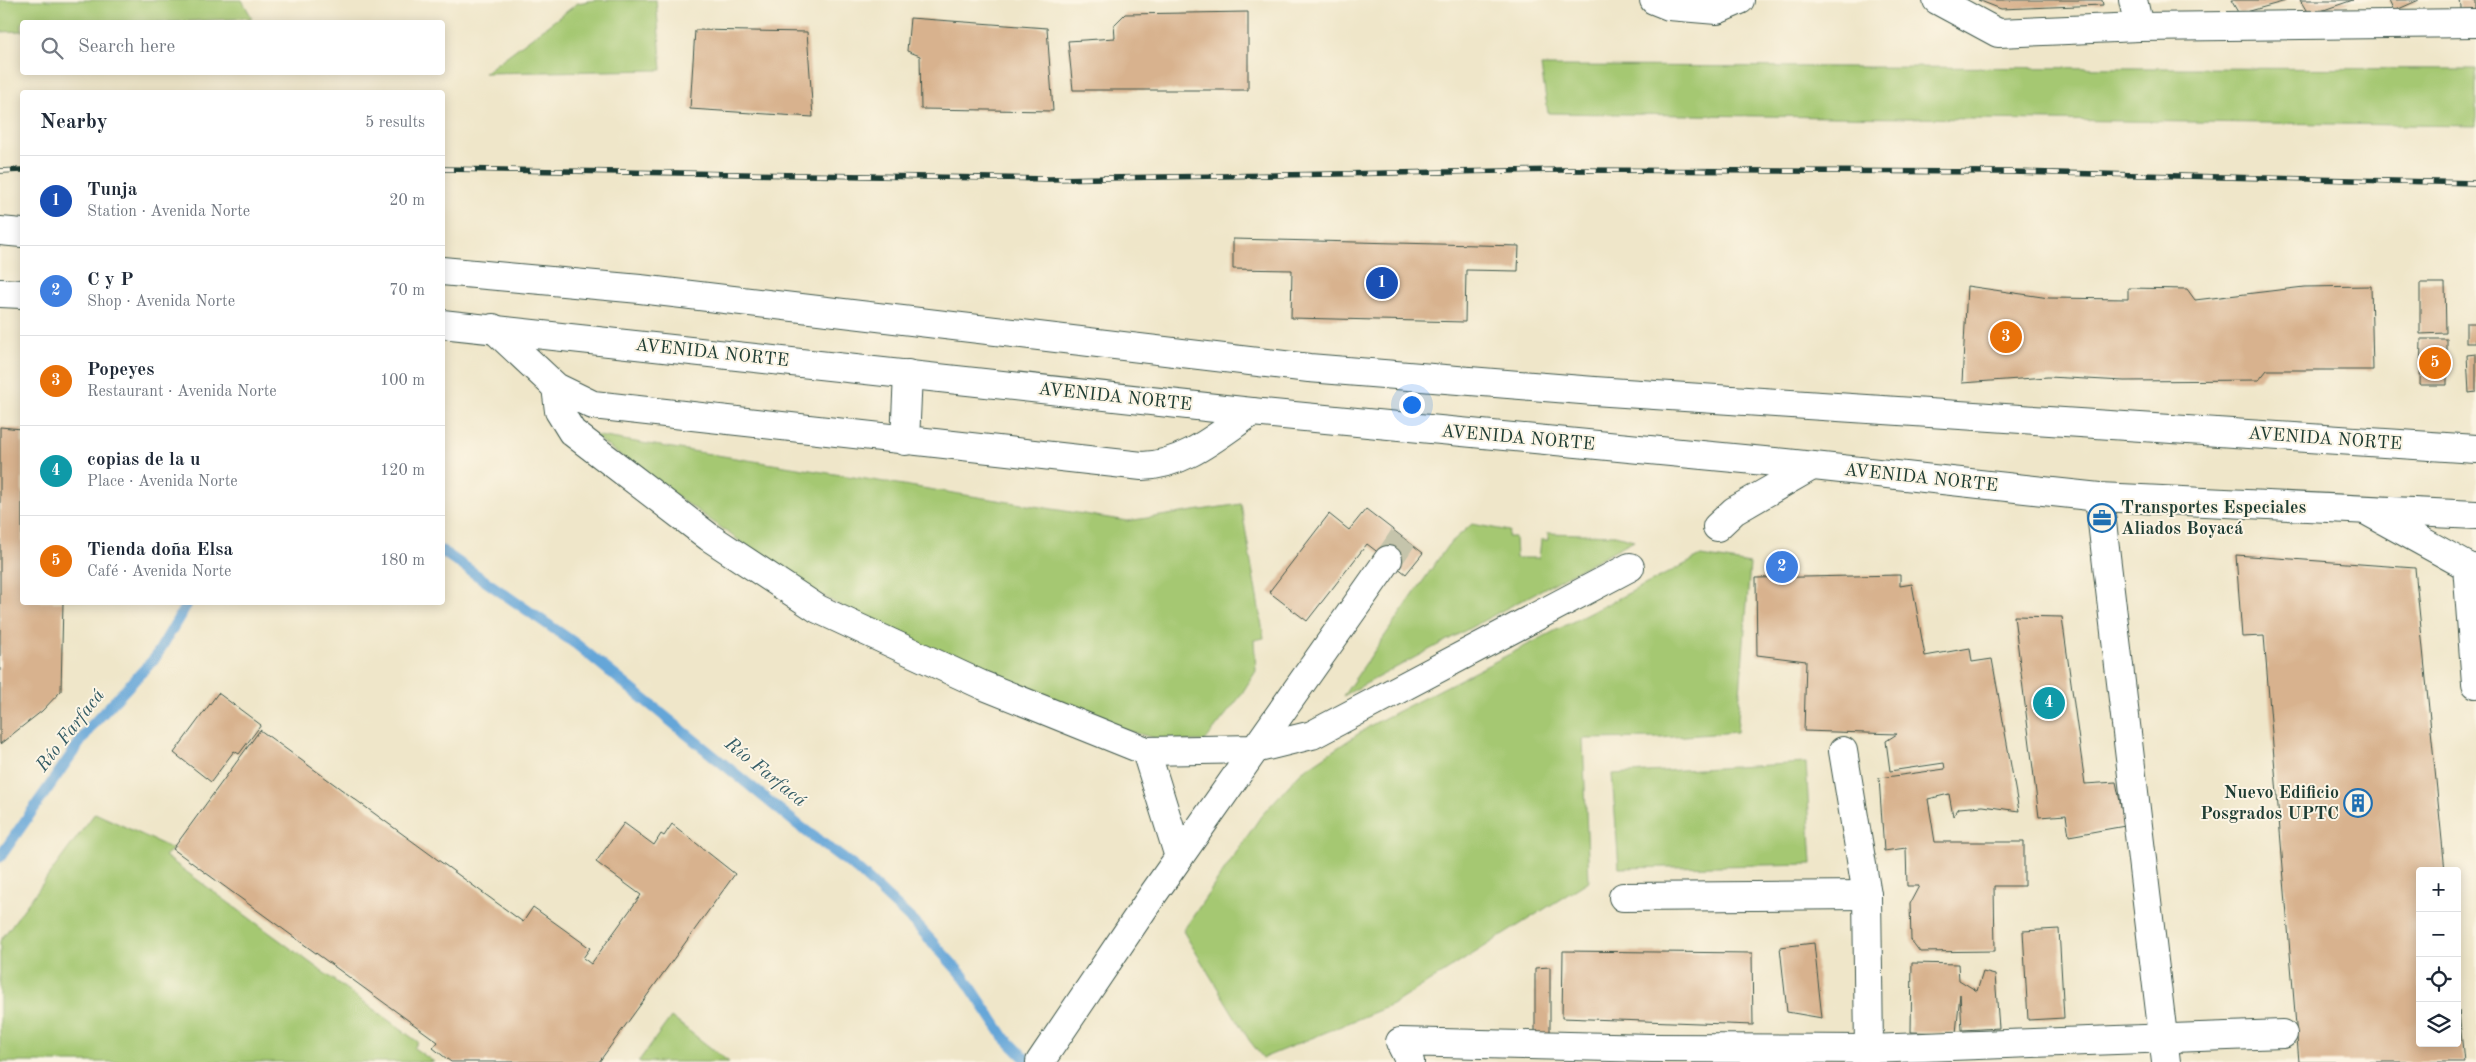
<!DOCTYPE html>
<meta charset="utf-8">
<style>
body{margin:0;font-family:"Old Standard TT",serif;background:#f6f6f7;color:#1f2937}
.controls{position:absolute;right:15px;bottom:15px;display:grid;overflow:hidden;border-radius:5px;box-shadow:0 2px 12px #0003}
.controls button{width:45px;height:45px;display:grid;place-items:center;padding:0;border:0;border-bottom:1px solid #e0e1e3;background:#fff;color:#1f2937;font:25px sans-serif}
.you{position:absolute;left:1411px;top:404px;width:18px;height:18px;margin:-12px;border:4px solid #fff;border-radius:50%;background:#1a73e8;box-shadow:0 0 0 8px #1a73e833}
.badge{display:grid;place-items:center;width:32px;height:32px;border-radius:50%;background:#1f6fb2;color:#fff;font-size:16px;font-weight:700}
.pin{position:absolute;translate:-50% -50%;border:2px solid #fff;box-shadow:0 1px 5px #0006}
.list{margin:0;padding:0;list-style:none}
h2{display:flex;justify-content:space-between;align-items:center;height:65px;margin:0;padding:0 20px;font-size:21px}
h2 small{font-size:16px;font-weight:400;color:#747a83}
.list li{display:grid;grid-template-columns:32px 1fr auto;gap:15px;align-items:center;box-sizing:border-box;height:90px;padding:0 20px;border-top:1px solid #e0e1e3}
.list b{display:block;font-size:19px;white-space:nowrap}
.list p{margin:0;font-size:16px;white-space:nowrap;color:#747a83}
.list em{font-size:16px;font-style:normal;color:#747a83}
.icon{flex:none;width:28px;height:28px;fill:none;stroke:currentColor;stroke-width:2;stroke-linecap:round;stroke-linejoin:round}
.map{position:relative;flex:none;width:2476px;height:1062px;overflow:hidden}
.search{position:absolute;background:#fff;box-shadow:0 2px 12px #0003;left:20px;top:20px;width:425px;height:55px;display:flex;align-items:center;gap:12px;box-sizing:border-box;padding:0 18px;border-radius:5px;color:#747a83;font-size:19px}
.panel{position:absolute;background:#fff;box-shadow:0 2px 12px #0003;left:20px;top:90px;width:425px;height:515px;border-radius:5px}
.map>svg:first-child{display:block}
.green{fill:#a5c872;stroke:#628253}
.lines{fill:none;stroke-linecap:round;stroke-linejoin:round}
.stream{stroke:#65a6d8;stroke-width:11}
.building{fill:#d8b28e}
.minor-tunnel{stroke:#c5c4ab;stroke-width:28;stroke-dasharray:28 14;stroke-linecap:butt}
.minor-casing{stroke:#3e564a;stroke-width:30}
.major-casing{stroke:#3e564a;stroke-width:30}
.minor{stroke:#fff;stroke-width:28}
.major{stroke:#fff;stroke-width:28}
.rail-casing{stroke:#1f3d34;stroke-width:5.5}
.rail{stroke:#fcf5e5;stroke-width:4;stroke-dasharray:11;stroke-linecap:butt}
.labels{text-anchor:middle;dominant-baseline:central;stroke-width:4;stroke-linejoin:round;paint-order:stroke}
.street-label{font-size:18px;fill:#1f3d34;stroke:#fcf5e5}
.poi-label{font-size:18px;font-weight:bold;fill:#1f3d34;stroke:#fcf5e5;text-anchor:start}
.water-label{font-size:19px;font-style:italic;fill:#345c65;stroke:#fcf5e5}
</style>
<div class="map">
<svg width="2476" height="1062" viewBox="0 0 2476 1062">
<rect width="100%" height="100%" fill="#fcf5e5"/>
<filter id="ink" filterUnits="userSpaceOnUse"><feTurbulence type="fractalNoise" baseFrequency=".02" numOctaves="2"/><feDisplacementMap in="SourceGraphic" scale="10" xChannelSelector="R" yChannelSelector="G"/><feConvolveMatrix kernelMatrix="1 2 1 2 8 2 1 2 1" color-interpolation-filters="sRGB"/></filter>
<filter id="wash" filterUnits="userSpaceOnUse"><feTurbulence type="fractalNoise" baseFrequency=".0096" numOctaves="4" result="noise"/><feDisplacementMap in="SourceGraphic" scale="20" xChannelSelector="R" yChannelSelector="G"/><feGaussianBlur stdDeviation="1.12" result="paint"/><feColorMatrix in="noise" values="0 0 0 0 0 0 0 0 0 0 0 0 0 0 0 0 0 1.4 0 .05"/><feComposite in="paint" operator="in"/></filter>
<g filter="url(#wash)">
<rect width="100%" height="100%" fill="#efe6c9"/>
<!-- green -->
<g class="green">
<polygon points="0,0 242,0 252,18 176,22 22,22 22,31 0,32"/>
<polygon points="595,0 656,0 662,70 484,73 578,3"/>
<polygon points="1541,66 2476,69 2476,126 1548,113"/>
<polygon points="592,435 1127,521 1241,504 1264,638 1254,640 1256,671 1239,698 1205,741 1165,741 1107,725 905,645 780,570"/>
<polygon points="1472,524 1509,531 1508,537 1515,537 1516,558 1539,558 1541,540 1548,540 1548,533 1615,535 1634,540 1343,696 1448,545"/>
<polygon points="1701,556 1750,564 1737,732 1660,738 1583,739 1589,881 1392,1005 1263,1058 1249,1040 1183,931 1261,816 1301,772 1373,724"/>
<polygon points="1806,763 1812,864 1619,868 1612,774"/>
<polygon points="95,813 173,849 165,856 418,1042 414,1048 434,1062 0,1062 0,941"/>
<polygon points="671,1017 729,1062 638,1062"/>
</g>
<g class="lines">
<!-- stream -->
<g class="stream">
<polyline points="442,551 576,644 802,828 857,869 916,924 964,977 1004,1037 1029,1062"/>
<polyline points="0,857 92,725 155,658 188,602"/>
</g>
</g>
<g id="blocks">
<!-- building -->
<g class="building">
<polygon points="1978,0 2102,0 2103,5 2001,9"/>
<polygon points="2231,0 2286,0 2286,1 2239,14"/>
<polygon points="2300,0 2353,0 2309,15"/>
<polygon points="2389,0 2419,0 2394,11"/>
<polygon points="2460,0 2476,0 2476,16 2462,16"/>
<polygon points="1248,12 1248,90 1073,90 1068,41 1115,38 1114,25 1125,14"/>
<polygon points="910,18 1047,28 1053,111 921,109 920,56 907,51"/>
<polygon points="695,30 807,32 813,117 690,109"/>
<polygon points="1233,239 1519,246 1518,271 1466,270 1465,322 1291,318 1292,270 1233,269"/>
<polygon points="2420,283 2445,283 2446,333 2420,334"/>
<polygon points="1967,286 2049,298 2128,299 2128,288 2187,289 2195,300 2304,287 2371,286 2373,370 2267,370 2259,380 2124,381 2048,377 1962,383"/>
<rect x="2466" y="323" width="10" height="20"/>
<polygon points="2421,339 2447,339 2447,385 2420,385"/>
<polygon points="2476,354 2476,392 2469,393 2467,355"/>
<polygon points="0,427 22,429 22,602 63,602 61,691 42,711 0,744"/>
<polygon points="1366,509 1423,553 1406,574 1367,544 1307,621 1269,592 1329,514 1349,530"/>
<polygon points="2236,555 2415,568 2445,871 2420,871 2420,1043 2457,1043 2459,1011 2464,1062 2299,1062 2264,636 2242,637"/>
<polygon points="1900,575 1900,586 1912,584 1925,656 1970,648 1972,662 1992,659 2019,811 1983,806 1959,808 1953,816 1949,794 1928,799 1935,842 2024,842 2024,886 1994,886 1995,951 1920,952 1911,940 1910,903 1919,886 1907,886 1906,848 1884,851 1879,778 1945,769 1944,763 1890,771 1886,741 1897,734 1804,731 1806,661 1757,655 1756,578"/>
<polygon points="2014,616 2062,617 2085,784 2116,782 2125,826 2069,836 2066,815 2039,817"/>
<polygon points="218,693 261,725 239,754 234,751 211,782 174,753"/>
<polygon points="260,730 523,922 533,907 590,948 583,958 591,964 641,895 596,862 624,823 654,845 661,834 664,836 672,824 735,874 599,1062 451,1062 433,1048 438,1042 173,849"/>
<polygon points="2059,929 2064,1018 2028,1020 2023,931"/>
<polygon points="1814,943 1822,1018 1787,1012 1780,947"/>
<polygon points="1563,951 1752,953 1753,1025 1562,1018"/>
<polygon points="1912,963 1958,964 1959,980 1977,991 1983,972 1995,975 1999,1028 1962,1030 1960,994 1956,1033 1911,1032"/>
<polygon points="1550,967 1550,1037 1535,1037 1535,968"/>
</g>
</g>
</g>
<g filter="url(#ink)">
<use href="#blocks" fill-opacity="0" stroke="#3e564a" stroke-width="1"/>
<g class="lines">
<!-- minor-tunnel -->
<polyline class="minor-tunnel" points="1388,560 1403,538"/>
<defs>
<g id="minor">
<polyline points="1654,0 1669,6 1717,10 1740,0"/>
<polyline points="1937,0 1998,33 2139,27 2476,23"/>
<polyline points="2133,0 2139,27"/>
<path d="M493,328L556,387L593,405L1142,466C1185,465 1218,435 1252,412"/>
<polyline points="556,387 559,411 572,432 709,537 818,609 982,685 1146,751 1255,749 1312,735 1630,567"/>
<polyline points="905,441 908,374"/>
<polyline points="2099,497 2166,1062"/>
<polyline points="2367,511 2476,571"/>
<polyline points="1717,527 1734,511 1812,466"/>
<polyline points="2467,566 2476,684"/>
<polyline points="1146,751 1179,857"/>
<polyline points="1843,751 1867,895 1869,1049"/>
<polyline points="1623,897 1867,895"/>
<polyline points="1040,1062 1154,893 1388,560"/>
<polyline points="1410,1062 1400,1042 1652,1048 1869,1049 2283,1034"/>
</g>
<g id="major">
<polyline points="0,231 22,233"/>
<polyline points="442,271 640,289 1309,368 1594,391 2476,449"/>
<polyline points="0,293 22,294"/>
<polyline points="442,324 1252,412 1786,463 2099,497 2476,515"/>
</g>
</defs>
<!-- minor casing -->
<use href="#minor" class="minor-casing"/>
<!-- major casing -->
<use href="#major" class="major-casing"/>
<!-- minor -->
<use href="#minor" class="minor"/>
<!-- major -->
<use href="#major" class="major"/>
<defs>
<g id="rail">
<polyline points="442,169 1049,179 1562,170 2011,172 2476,183"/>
<polyline points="0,171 22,170"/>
</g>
</defs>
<!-- rail casing -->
<use href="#rail" class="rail-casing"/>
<!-- rail -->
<use href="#rail" class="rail"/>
</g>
</g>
<!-- icons -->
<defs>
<symbol id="office-ring" viewBox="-11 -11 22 22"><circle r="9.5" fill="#fcf5e5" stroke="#1f6fb2" stroke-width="1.5"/><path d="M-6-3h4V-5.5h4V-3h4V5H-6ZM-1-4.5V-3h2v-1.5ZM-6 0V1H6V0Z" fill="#1f6fb2"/></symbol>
<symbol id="building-ring" viewBox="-11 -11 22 22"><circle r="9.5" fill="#fcf5e5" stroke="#1f6fb2" stroke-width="1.5"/><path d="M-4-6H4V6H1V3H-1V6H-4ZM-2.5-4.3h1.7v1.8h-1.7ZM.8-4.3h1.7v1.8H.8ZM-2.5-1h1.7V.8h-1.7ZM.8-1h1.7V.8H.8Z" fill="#1f6fb2"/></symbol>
</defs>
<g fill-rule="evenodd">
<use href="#office-ring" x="2086" y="502" width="32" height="32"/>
<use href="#building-ring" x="2342" y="787" width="32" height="32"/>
</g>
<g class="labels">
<!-- street labels -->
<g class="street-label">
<text transform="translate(712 353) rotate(6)">AVENIDA NORTE</text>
<text transform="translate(1115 397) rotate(6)">AVENIDA NORTE</text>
<text transform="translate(1518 438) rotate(5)">AVENIDA NORTE</text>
<text transform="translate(2325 439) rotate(4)">AVENIDA NORTE</text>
<text transform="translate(1921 478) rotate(6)">AVENIDA NORTE</text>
</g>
<!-- poi labels -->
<g class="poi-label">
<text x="2121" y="508">Transportes Especiales<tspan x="2121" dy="21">Aliados Boyacá</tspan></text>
<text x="2339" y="793" text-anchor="end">Nuevo Edificio<tspan x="2339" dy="21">Posgrados UPTC</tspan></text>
</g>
<!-- water labels -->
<g class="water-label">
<text transform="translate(71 731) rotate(-52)">Río Farfacá</text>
<text transform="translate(765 773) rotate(39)">Río Farfacá</text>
</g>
</g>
</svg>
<div class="controls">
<button>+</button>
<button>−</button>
<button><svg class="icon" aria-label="locate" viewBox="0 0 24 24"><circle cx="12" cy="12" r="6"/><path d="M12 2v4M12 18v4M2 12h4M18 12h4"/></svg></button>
<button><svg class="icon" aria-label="layers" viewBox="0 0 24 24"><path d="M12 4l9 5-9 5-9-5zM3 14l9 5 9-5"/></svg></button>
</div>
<div class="you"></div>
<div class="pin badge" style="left:1382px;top:283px;background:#1a4fb4">1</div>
<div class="pin badge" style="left:1782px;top:567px;background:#3f7fe0">2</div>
<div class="pin badge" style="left:2006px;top:337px;background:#e8710a">3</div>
<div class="pin badge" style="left:2049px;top:703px;background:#0f9aa8">4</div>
<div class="pin badge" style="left:2435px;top:363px;background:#e8710a">5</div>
<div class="search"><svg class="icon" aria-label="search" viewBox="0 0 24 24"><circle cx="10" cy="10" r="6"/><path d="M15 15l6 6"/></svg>Search here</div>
<section class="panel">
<h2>Nearby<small>5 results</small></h2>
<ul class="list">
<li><span class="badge" style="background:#1a4fb4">1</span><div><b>Tunja</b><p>Station · Avenida Norte</p></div><em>20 m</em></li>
<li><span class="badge" style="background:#3f7fe0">2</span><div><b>C y P</b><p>Shop · Avenida Norte</p></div><em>70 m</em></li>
<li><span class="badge" style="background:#e8710a">3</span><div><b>Popeyes</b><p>Restaurant · Avenida Norte</p></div><em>100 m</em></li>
<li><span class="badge" style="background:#0f9aa8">4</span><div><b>copias de la u</b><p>Place · Avenida Norte</p></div><em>120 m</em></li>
<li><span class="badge" style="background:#e8710a">5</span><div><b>Tienda doña Elsa</b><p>Café · Avenida Norte</p></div><em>180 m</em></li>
</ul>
</section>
</div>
